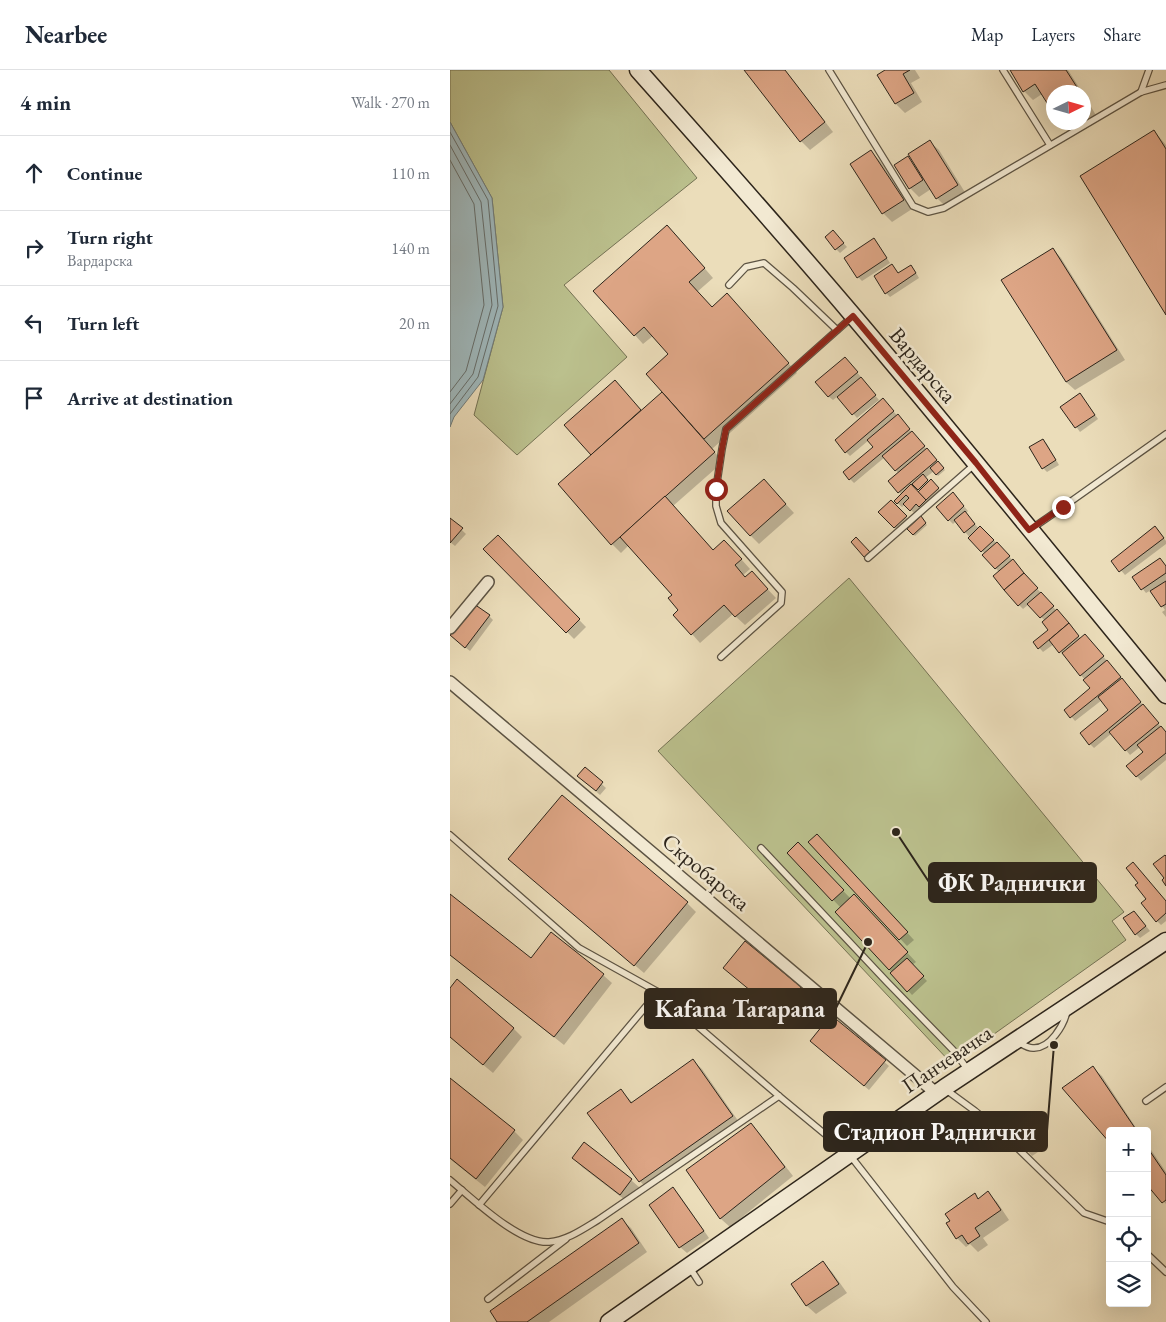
<!DOCTYPE html>
<meta charset="utf-8">
<style>
body{margin:0;font-family:"EB Garamond",serif;background:#f6f6f7;color:#1f2937}
.controls{position:absolute;right:15px;bottom:15px;display:grid;overflow:hidden;border-radius:5px;box-shadow:0 5px 20px #0002}
.controls button{width:45px;height:45px;display:grid;place-items:center;padding:0;border:0;border-bottom:1px solid #e0e1e3;background:#fff;color:#1f2937;font:25px sans-serif}
.compass{position:absolute;left:596px;top:15px;width:45px;height:45px;border-radius:50%;background:#fff;box-shadow:0 5px 20px #0002;rotate:85deg}
.stop{position:absolute;width:15px;height:15px;margin:-11px;border:4px solid #8f2418;border-radius:50%;background:#fff}
.stop.end{background:#8f2418;border-color:#fff;box-shadow:0 1px 5px #0008}
.list{margin:0;padding:0;list-style:none}
h2{display:flex;justify-content:space-between;align-items:center;height:65px;margin:0;padding:0 20px;font-size:21px}
h2 small{font-size:16px;font-weight:400;color:#747a83}
.list li{display:grid;grid-template-columns:32px 1fr auto;gap:15px;align-items:center;box-sizing:border-box;height:75px;padding:0 20px;border-top:1px solid #e0e1e3}
.list b{display:block;font-size:19px;white-space:nowrap}
.list p{margin:0;font-size:16px;white-space:nowrap;color:#747a83}
.list em{font-size:16px;font-style:normal;color:#747a83}
.icon{flex:none;width:28px;height:28px;fill:none;stroke:currentColor;stroke-width:2;stroke-linecap:round;stroke-linejoin:round}
.map{position:relative;flex:none;width:716px;height:1252px;overflow:hidden}
header{display:flex;align-items:center;gap:30px;box-sizing:border-box;height:70px;padding:0 25px;background:#fff;border-bottom:1px solid #e0e1e3}
header strong{font-size:24px}
nav{display:flex;gap:28px;margin-inline-start:auto;font-size:18px}
main{display:flex}
aside{flex:1;background:#fff}
.map>svg:first-child{display:block}
.green{fill:#bbc08d;stroke:#747254}
.water{fill:#9fb8bc;stroke:#717d7c}
.shadow{fill:#0003;fill-rule:evenodd}
.lines{fill:none;stroke-linecap:round;stroke-linejoin:round}
.shore{stroke:#666e6c;stroke-width:1}
.building{fill:#dda585;stroke:#2d251b}
.lane-casing{stroke:#5c5343;stroke-width:8}
.street-casing{stroke:#5c5343;stroke-width:14}
.secondary-casing{stroke:#2d251b;stroke-width:19}
.lane{stroke:#f2e9d2;stroke-width:5.5}
.street{stroke:#f2e9d2;stroke-width:11}
.secondary{stroke:#f2e9d2;stroke-width:16}
.route{stroke:#8f2418;stroke-width:6}
.labels{text-anchor:middle;dominant-baseline:central;stroke-width:5;stroke-linejoin:round;paint-order:stroke}
.street-label{font-size:22px;fill:#2d251b;stroke:#f2e9d2}
.leader{fill:none;stroke:#2d251b;stroke-width:2}
.callout-dot{fill:#2d251b;stroke:#f2e9d2;stroke-width:2}
.callout{fill:#2d251b;stroke:#2d251b;stroke-width:2}
.callout-label{font-size:24px;text-anchor:middle;font-weight:bold;fill:#fff}
</style>
<header>
<strong>Nearbee</strong>
<nav><a>Map</a><a>Layers</a><a>Share</a></nav>
</header>
<main>
<aside>
<h2>4 min<small>Walk · 270 m</small></h2>
<ul class="list">
<li><svg class="icon" aria-label="ahead" viewBox="0 0 24 24"><path d="M12 20V5M6 11l6-6 6 6"/></svg><div><b>Continue</b></div><em>110 m</em></li>
<li><svg class="icon" aria-label="right" viewBox="0 0 24 24"><path d="M7 20v-9h11M14 6l5 5-5 5"/></svg><div><b>Turn right</b><p>Вардарска</p></div><em>140 m</em></li>
<li><svg class="icon" aria-label="left" viewBox="0 0 24 24"><path d="M17 20v-9H6M10 6l-5 5 5 5"/></svg><div><b>Turn left</b></div><em>20 m</em></li>
<li><svg class="icon" aria-label="arrive" viewBox="0 0 24 24"><path d="M6 21V4h12l-3 4 3 4H6"/></svg><div><b>Arrive at destination</b></div></li>
</ul>
</aside>
<div class="map">
<svg width="716" height="1252" viewBox="0 0 716 1252">
<rect width="100%" height="100%" fill="#ebddba"/>
<filter id="stains"><feTurbulence type="fractalNoise" baseFrequency=".004" numOctaves="4"/><feColorMatrix values="0 0 0 0 .2 0 0 0 0 .09 0 0 0 0 .02 0 0 0 .5 -.17"/></filter>
<radialGradient id="worn" r=".72"><stop offset=".6" stop-color="#630" stop-opacity="0"/><stop offset="1" stop-color="#630" stop-opacity=".3"/></radialGradient>
<!-- green -->
<g class="green">
<polygon points="0,0 159,0 247,108 114,215 177,287 67,385 24,345 53,237 42,128 0,52"/>
<polygon points="399,508 674,842 662,851 676,870 502,994 208,681"/>
</g>
<!-- water -->
<polygon class="water" points="0,52 42,128 53,237 33,310 4,347 0,357"/>
<!-- shadow -->
<g class="shadow">
<polygon points="296,0 335,0 383,62 360,80 351,71"/>
<polygon points="437,0 465,0 470,8 461,13 472,32 455,43 446,34 429,5"/>
<polygon points="561,0 618,0 632,22 604,22 592,24 583,30 574,21"/>
<polygon points="634,25 647,47 621,64 610,52 634,52"/>
<polygon points="704,61 716,75 716,243"/>
<polygon points="480,72 489,80 516,124 496,137 487,128 481,119 469,127 460,118 458,88 465,95"/>
<polygon points="421,82 430,91 462,139 442,152 433,143"/>
<polygon points="226,165 263,208 247,222 262,238 286,234 347,303 262,379 273,392 223,436 264,481 283,480 300,499 293,505 295,508 310,511 326,528 295,555 283,544 250,573 242,564 224,525 179,475 171,483 162,474 143,385 173,321 192,341 213,322 220,284 204,265 193,274 145,221"/>
<polygon points="387,166 397,177 390,183 386,179"/>
<polygon points="424,170 428,174 440,193 412,211 408,207"/>
<polygon points="603,179 611,188 675,290 625,320 616,312"/>
<polygon points="442,195 449,204 465,201 469,208 440,227 436,223"/>
<polygon points="399,293 411,307 410,308 429,330 407,348 388,326 383,330 378,326"/>
<polygon points="634,329 648,349 630,362 612,337"/>
<path d="M437,334L495,400L488,406L484,401L475,408L479,413L481,411L493,423L465,444L455,434L452,437L445,431L452,425L449,422V404L435,387L404,413L400,409L425,377L419,370L400,386L396,382ZM465,416L471,421L468,423L463,418Z"/>
<polygon points="593,370 597,374 609,395 597,402 593,398"/>
<polygon points="322,419 344,443 309,474 300,465"/>
<polygon points="507,428 518,441 516,443 529,459 530,458 551,477 631,569 639,569 716,663 716,690 691,711 678,696 695,683 690,677 680,685 662,663 644,678 640,674 660,640 652,630 625,651 616,640 642,618 604,574 593,582 584,572 600,560 595,551 579,534 573,539 569,535 549,502 534,485 535,484 515,462 506,451 503,454 499,450"/>
<polygon points="441,431 460,451 449,462 430,442"/>
<polygon points="471,448 477,455 465,466 459,459"/>
<polygon points="0,449 16,464 5,476 0,472"/>
<polygon points="709,462 716,471 716,474 675,505 663,491"/>
<polygon points="48,466 136,557 124,569 35,479"/>
<polygon points="710,489 716,496 716,547 712,542 715,540 701,520 696,523 684,508"/>
<polygon points="39,546 43,550 20,581 1,566"/>
<polygon points="135,699 156,718 150,725 133,710"/>
<polygon points="360,772 373,772 464,870 457,876"/>
<polygon points="348,774 401,829 413,835 466,892 462,895 477,911 462,925 387,842 391,838 338,783"/>
<polygon points="69,797 237,833 246,842 194,903"/>
<polygon points="690,813 716,832 716,851 711,855 707,851"/>
<polygon points="0,826 81,890 153,905 162,913 114,975 0,885"/>
<polygon points="688,846 700,861 690,868 686,864"/>
<polygon points="296,873 354,922 334,947 279,902"/>
<polygon points="0,920 63,958 72,967 43,1003 0,967"/>
<polygon points="381,947 439,996 419,1020 366,975"/>
<polygon points="243,991 252,999 291,1055 198,1120 190,1111 171,1021 183,1033"/>
<polygon points="643,998 652,1006 688,1061 660,1061"/>
<polygon points="0,1010 64,1061 73,1070 35,1117 0,1089"/>
<polygon points="301,1055 310,1064 343,1106 280,1157 271,1149 238,1100"/>
<polygon points="577,1063 586,1072 591,1080 582,1086 574,1077"/>
<polygon points="697,1074 716,1102 716,1134 697,1113"/>
<polygon points="124,1088 181,1110 190,1118 179,1133 132,1097"/>
<polygon points="223,1119 230,1126 259,1168 237,1183 230,1177"/>
<polygon points="538,1123 547,1132 559,1150 533,1168 538,1175 528,1182 520,1174 516,1177 507,1168 524,1125 529,1129"/>
<polygon points="172,1150 181,1158 197,1182 99,1252 49,1252"/>
<polygon points="373,1193 382,1202 397,1223 366,1244 357,1236 342,1214"/>
</g>
<g class="lines">
<!-- shore -->
<g class="shore">
<polyline points="0,62 38,130 48,236 28,307 0,344"/>
<polyline points="0,75 31,132 42,235 23,304 0,334"/>
<polyline points="0,90 24,134 34,235 16,301 0,322"/>
</g>
</g>
<!-- building -->
<g class="building">
<polygon points="294,0 335,0 375,52 350,72"/>
<polygon points="435,0 460,0 453,4 464,23 445,34 427,5"/>
<polygon points="560,0 616,0 630,22 604,22 604,44 585,14 573,22"/>
<polygon points="704,60 716,79 716,245 630,106"/>
<polygon points="480,70 508,115 486,129 458,84"/>
<polygon points="421,80 454,130 432,144 400,94"/>
<polygon points="458,86 473,110 459,119 444,95"/>
<polygon points="217,155 255,198 239,212 262,237 277,223 339,293 254,369 196,304 218,284 194,257 184,266 143,221"/>
<polygon points="383,160 394,173 385,180 375,167"/>
<polygon points="424,168 437,188 407,208 394,188"/>
<polygon points="603,178 667,280 616,312 551,210"/>
<polygon points="442,194 448,203 461,195 466,203 435,224 424,206"/>
<polygon points="395,287 408,302 378,327 365,312"/>
<polygon points="411,307 426,325 402,345 387,327"/>
<polygon points="165,310 191,340 141,385 114,355"/>
<polygon points="212,322 265,382 161,475 108,414"/>
<polygon points="630,323 645,345 625,358 610,337"/>
<polygon points="433,328 444,341 395,383 385,370"/>
<polygon points="448,344 460,359 399,410 393,402 423,377 417,370"/>
<polygon points="462,361 475,376 445,401 432,386"/>
<polygon points="593,369 606,390 592,399 579,377"/>
<polygon points="477,378 487,390 448,423 438,411"/>
<polygon points="488,391 494,398 486,405 480,398"/>
<polygon points="473,404 478,410 468,420 462,414"/>
<polygon points="314,409 336,434 300,466 277,441"/>
<polygon points="481,409 489,418 476,430 468,422"/>
<polygon points="461,414 476,430 469,437 466,434 460,441 453,434 459,428 456,425 447,434 444,431"/>
<polygon points="503,422 514,436 498,451 486,437"/>
<polygon points="215,426 263,480 274,470 292,489 285,495 295,507 302,501 318,519 285,547 274,535 241,565 223,545 228,540 218,528 222,525 170,467"/>
<polygon points="441,430 457,446 444,458 428,442"/>
<polygon points="515,441 525,454 514,463 504,450"/>
<polygon points="471,446 476,453 463,465 457,459"/>
<polygon points="0,448 13,458 0,473"/>
<polygon points="530,456 544,470 531,482 518,468"/>
<polygon points="705,456 714,468 669,502 661,491"/>
<polygon points="48,465 130,549 116,563 33,479"/>
<polygon points="406,467 420,482 414,487 401,472"/>
<polygon points="547,472 560,486 545,499 532,485"/>
<polygon points="710,488 716,496 716,503 691,520 682,507"/>
<polygon points="563,489 574,503 554,520 543,506"/>
<polygon points="574,503 588,518 568,536 554,520"/>
<polygon points="716,511 716,534 711,537 700,521"/>
<polygon points="591,522 604,536 590,548 577,534"/>
<polygon points="24,534 40,545 15,578 0,565"/>
<polygon points="607,539 619,553 588,579 583,572 598,560 592,552"/>
<polygon points="619,553 629,566 609,583 599,570"/>
<polygon points="635,564 654,586 630,606 612,583"/>
<polygon points="657,590 671,607 620,648 614,640 640,618 633,610"/>
<polygon points="672,608 691,632 639,675 630,663 658,640 648,627"/>
<polygon points="693,634 709,653 675,681 659,662"/>
<polygon points="711,656 716,662 716,683 686,707 676,696 693,682 687,675"/>
<polygon points="135,697 153,712 146,721 127,706"/>
<polygon points="112,725 238,832 184,896 58,789"/>
<polygon points="367,764 458,862 449,870 358,772"/>
<polygon points="348,772 394,820 382,831 337,783"/>
<polygon points="715,785 716,786 716,816 712,810 714,808 703,794"/>
<polygon points="683,792 716,831 716,843 706,852 691,833 696,829 685,815 688,813 676,798"/>
<polygon points="0,824 81,888 101,862 154,904 104,967 0,885"/>
<polygon points="404,824 458,882 439,900 385,842"/>
<polygon points="684,841 696,856 685,865 673,848"/>
<polygon points="295,871 351,917 329,944 273,898"/>
<polygon points="457,888 474,906 457,922 440,903"/>
<polygon points="7,909 64,958 33,995 0,967 0,918"/>
<polygon points="381,945 436,990 414,1016 360,971"/>
<polygon points="243,989 283,1046 189,1112 137,1043 171,1019 181,1033"/>
<polygon points="643,996 687,1061 660,1061 660,1073 612,1018"/>
<polygon points="0,1008 65,1060 26,1109 0,1088"/>
<polygon points="301,1053 335,1097 270,1149 236,1100"/>
<polygon points="134,1072 182,1109 170,1125 122,1088"/>
<polygon points="697,1077 716,1105 716,1130 712,1133 697,1115"/>
<polygon points="223,1117 254,1161 229,1178 199,1135"/>
<polygon points="538,1121 551,1140 525,1158 530,1166 518,1174 512,1165 506,1169 496,1153 500,1151 495,1144 525,1123 528,1129"/>
<polygon points="172,1148 189,1173 77,1252 47,1252 40,1241"/>
<polygon points="373,1191 389,1214 356,1236 341,1214"/>
</g>
<g class="lines">
<defs>
<g id="lane">
<polyline points="379,0 463,136 478,142 494,138 691,22 716,15"/>
<polyline points="553,0 600,75"/>
<polyline points="691,22 699,0"/>
<polyline points="279,215 296,197 314,193 343,218 387,260"/>
<polyline points="581,459 613,437 716,364"/>
<polyline points="418,488 525,394"/>
<polyline points="271,587 331,533 332,522 271,453 266,436 266,419 272,379 276,359 402,247"/>
<polyline points="0,765 129,878 208,922 329,1026 399,1084 503,1217 536,1252"/>
<polyline points="311,778 437,912 504,981 518,1000"/>
<path d="M568,972C572,974 577,978 583,978C600,979 614,955 617,941"/>
<polyline points="495,1019 525,1041 551,1062 634,1143 660,1152"/>
<polyline points="696,1031 716,1017"/>
<path d="M0,1110C23,1129 69,1174 99,1172C118,1170 133,1159 148,1150L329,1026"/>
<polyline points="0,1134 12,1120"/>
<polyline points="29,1135 208,922"/>
<polyline points="697,1184 716,1202"/>
<polyline points="240,1198 249,1212"/>
<polyline points="38,1229 116,1169"/>
</g>
<g id="street">
<polyline points="0,558 38,512"/>
<polyline points="0,612 486,1023"/>
</g>
<g id="secondary">
<path d="M188,0C261,82 334,164 405,248C510,372 612,499 716,625"/>
<polyline points="159,1252 494,1018 716,871"/>
</g>
</defs>
<!-- lane casing -->
<use href="#lane" class="lane-casing"/>
<!-- street casing -->
<use href="#street" class="street-casing"/>
<!-- secondary casing -->
<use href="#secondary" class="secondary-casing"/>
<!-- lane -->
<use href="#lane" class="lane"/>
<!-- street -->
<use href="#street" class="street"/>
<!-- secondary -->
<use href="#secondary" class="secondary"/>
</g>
<g class="lines">
<!-- route -->
<polyline class="route" points="266,419 272,379 276,359 403,246 526,393 579,460 613,437"/>
</g>
<g class="labels">
<!-- street labels -->
<g class="street-label">
<text transform="translate(473 295) rotate(50)">Вардарска</text>
<text transform="translate(256 802) rotate(40)">Скробарска</text>
<text transform="translate(497 989) rotate(-34)">Панчевачка</text>
</g>
</g>
<!-- callouts -->
<path class="leader" d="M446 762L479 812M418 872L386 938M604 975L597 1061"/>
<g class="callout-dot">
<circle cx="446" cy="762" r="5"/>
<circle cx="418" cy="872" r="5"/>
<circle cx="604" cy="975" r="5"/>
</g>
<g class="callout">
<rect x="479" y="793" width="167" height="39" rx="5"/>
<rect x="195" y="919" width="191" height="39" rx="5"/>
<rect x="374" y="1042" width="223" height="39" rx="5"/>
</g>
<g class="callout-label">
<text x="562" y="821">ФК Раднички</text>
<text x="290" y="947">Kafana Tarapana</text>
<text x="485" y="1070">Стадион Раднички</text>
</g>
<rect width="100%" height="100%" filter="url(#stains)"/>
<rect width="100%" height="100%" fill="url(#worn)"/>
</svg>
<div class="controls">
<button>+</button>
<button>−</button>
<button><svg class="icon" aria-label="locate" viewBox="0 0 24 24"><circle cx="12" cy="12" r="6"/><path d="M12 2v4M12 18v4M2 12h4M18 12h4"/></svg></button>
<button><svg class="icon" aria-label="layers" viewBox="0 0 24 24"><path d="M12 4l9 5-9 5-9-5zM3 14l9 5 9-5"/></svg></button>
</div>
<svg class="compass" viewBox="-18 -18 36 36"><path d="M0-13l5 13h-10z" fill="#e53935"/><path d="M0 13l5-13h-10z" fill="#747a83"/></svg>
<div class="stop" style="left:266px;top:419px"></div>
<div class="stop end" style="left:613px;top:437px"></div>
</div>
</main>
